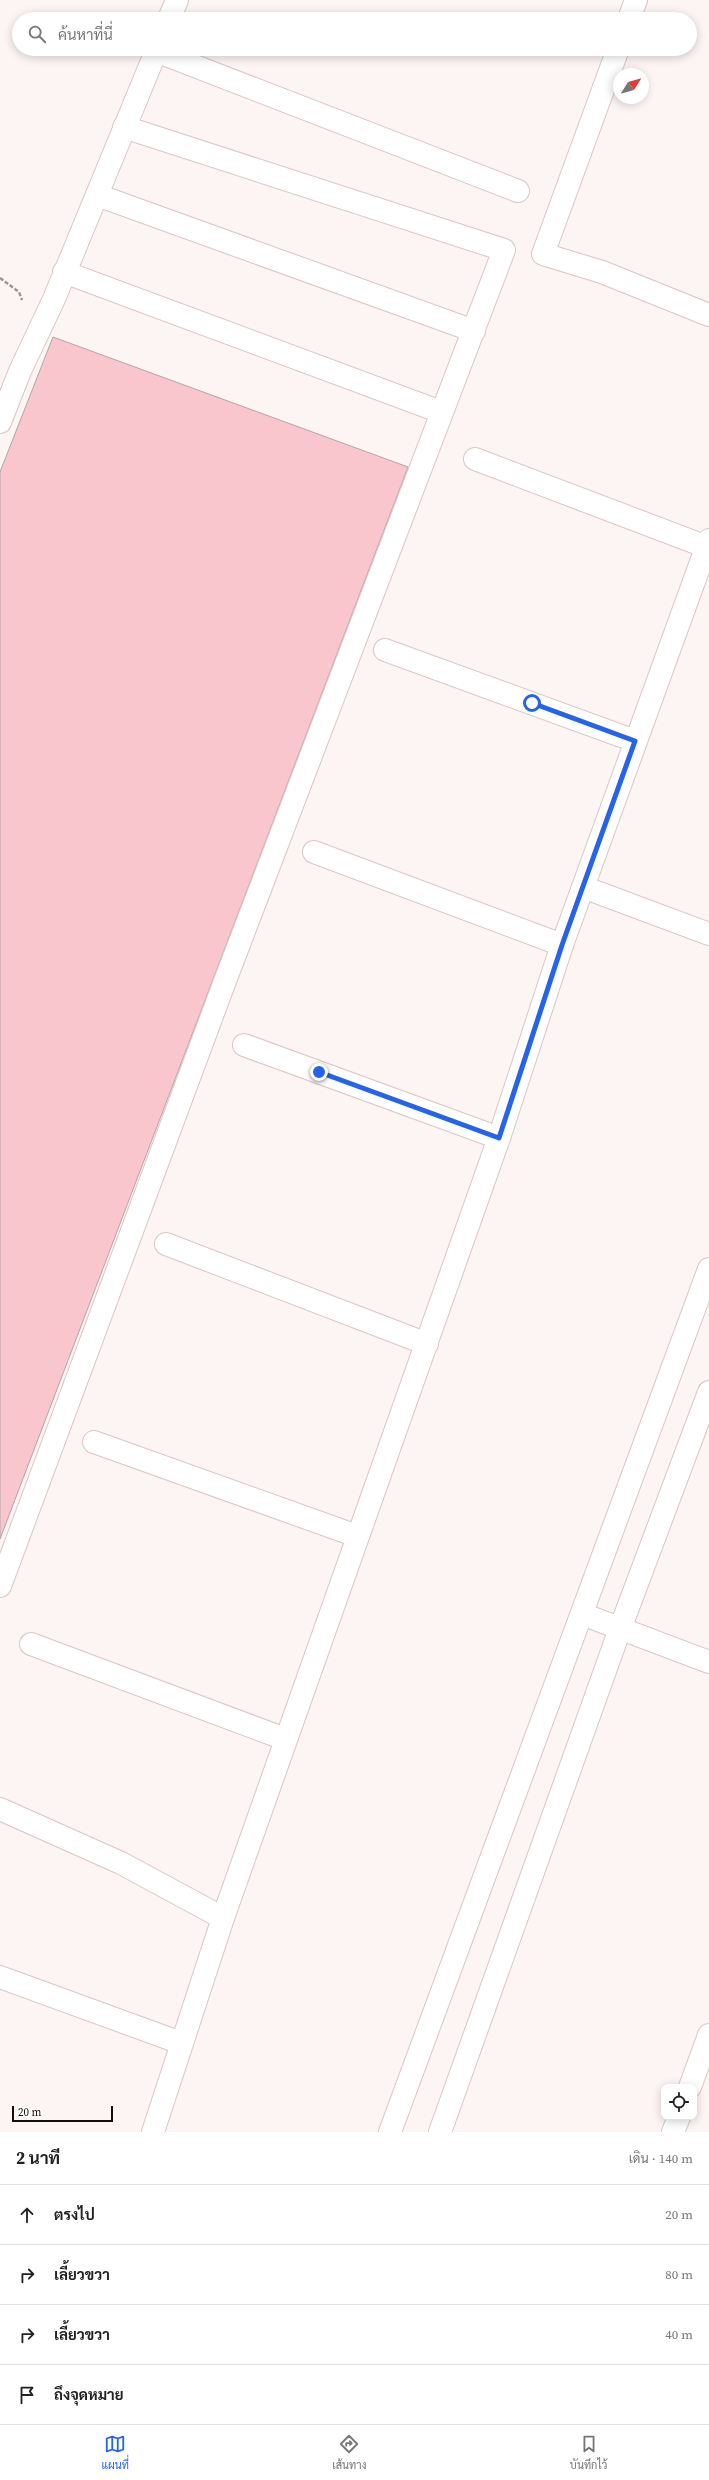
<!DOCTYPE html>
<html lang="th">
<meta charset="utf-8">
<style>
body{margin:0;font-family:"Source Serif 4",Sarabun,serif;background:#f2f2f2;color:#222}
.controls{position:absolute;right:12px;bottom:12px;display:grid;overflow:hidden;border-radius:8px;box-shadow:0 2px 10px #0003}
.controls button{width:36px;height:36px;display:grid;place-items:center;padding:0;border:0;border-bottom:1px solid #e0e0e0;background:#fff;color:#222;font:20px sans-serif}
.compass{position:absolute;left:613px;top:68px;width:36px;height:36px;border-radius:50%;background:#fff;box-shadow:0 2px 10px #0003;rotate:53deg}
.scale{position:absolute;left:12px;bottom:10px;width:101px;box-sizing:border-box;padding-left:4px;border:2px solid #130d0c;border-top:0;font-size:11px;line-height:14px;white-space:nowrap;color:#130d0c;-webkit-text-stroke:3px #fff;paint-order:stroke}
.stop{position:absolute;width:12px;height:12px;margin:-9px;border:3px solid #2563eb;border-radius:50%;background:#fff}
.stop.end{background:#2563eb;border-color:#fff;box-shadow:0 1px 4px #0008}
.list{margin:0;padding:0;list-style:none}
h2{display:flex;justify-content:space-between;align-items:center;height:52px;margin:0;padding:0 16px;font-size:17px}
h2 small{font-size:13px;font-weight:400;color:#767676}
.list li{display:grid;grid-template-columns:26px 1fr auto;gap:12px;align-items:center;box-sizing:border-box;height:60px;padding:0 16px;border-top:1px solid #e0e0e0}
.list b{display:block;font-size:15px;white-space:nowrap}
.list em{font-size:13px;font-style:normal;color:#767676}
.icon{flex:none;width:22px;height:22px;fill:none;stroke:currentColor;stroke-width:2;stroke-linecap:round;stroke-linejoin:round}
.map{position:relative;flex:none;width:709px;height:2132px;overflow:hidden}
.search{position:absolute;background:#fff;box-shadow:0 2px 10px #0003;left:12px;right:12px;top:12px;height:44px;display:flex;align-items:center;gap:10px;box-sizing:border-box;padding:0 14px;border-radius:22px;color:#767676;font-size:15px}
.sheet{height:292px;background:#fff}
nav{display:flex;justify-content:space-around;align-items:center;box-sizing:border-box;height:56px;border-top:1px solid #e0e0e0;background:#fff;font-size:11px;color:#767676}
nav a{display:grid;justify-items:center;gap:2px}
nav .on{color:#2563eb}
.map>svg:first-child{display:block}
.building{fill:#f9c6ce;stroke:#b5a3a6}
.lines{fill:none;stroke-linecap:round;stroke-linejoin:round}
.minor-casing{stroke:#d9c7c2;stroke-width:24}
.path{stroke:#9c9694;stroke-width:2.5;stroke-dasharray:4 2;stroke-linecap:butt}
.minor{stroke:#fff;stroke-width:22}
.route{stroke:#2563eb;stroke-width:5}
</style>
<div class="map">
<svg width="709" height="2132" viewBox="0 0 709 2132">
<rect width="100%" height="100%" fill="#fcf5f3"/>
<!-- building -->
<polygon class="building" points="53,337 408,467 0,1539 0,472"/>
<g class="lines">
<defs>
<g id="minor">
<polyline points="169,19 177,0"/>
<polyline points="629,19 636,0"/>
<polyline points="618,49 543,254 602,272 709,315"/>
<polyline points="156,51 518,191"/>
<polyline points="97,195 474,331"/>
<polyline points="64,272 441,412"/>
<polyline points="0,422 20,371 54,299 157,49"/>
<polyline points="475,459 707,547"/>
<polyline points="385,650 635,741"/>
<polyline points="314,852 562,945"/>
<polyline points="583,887 709,934"/>
<polyline points="244,1045 499,1138"/>
<polyline points="166,1244 427,1344"/>
<polyline points="94,1442 357,1536"/>
<polyline points="0,1586 225,981 504,250 124,127"/>
<polyline points="582,1614 709,1662"/>
<polyline points="31,1644 285,1739"/>
<polyline points="0,1809 121,1863 223,1918"/>
<polyline points="0,1977 181,2043"/>
<polyline points="690,2087 709,2035"/>
<polyline points="153,2132 223,1918 499,1138 562,945 709,540"/>
<polyline points="390,2132 709,1269"/>
<polyline points="440,2132 620,1629 709,1392"/>
<polyline points="673,2132 679,2117"/>
</g>
</defs>
<!-- minor casing -->
<use href="#minor" class="minor-casing"/>
<!-- path -->
<polyline class="path" points="0,278 19,292 22,300"/>
<!-- minor -->
<use href="#minor" class="minor"/>
</g>
<g class="lines">
<!-- route -->
<polyline class="route" points="319,1072 499,1138 562,945 635,741 532,703"/>
</g>
</svg>
<div class="controls">
<button><svg class="icon" aria-label="locate" viewBox="0 0 24 24"><circle cx="12" cy="12" r="6"/><path d="M12 2v4M12 18v4M2 12h4M18 12h4"/></svg></button>
</div>
<svg class="compass" viewBox="-18 -18 36 36"><path d="M0-13l5 13h-10z" fill="#e53935"/><path d="M0 13l5-13h-10z" fill="#767676"/></svg>
<div class="scale">20 m</div>
<div class="stop" style="left:532px;top:703px"></div>
<div class="stop end" style="left:319px;top:1072px"></div>
<div class="search"><svg class="icon" aria-label="search" viewBox="0 0 24 24"><circle cx="10" cy="10" r="6"/><path d="M15 15l6 6"/></svg>ค้นหาที่นี่</div>
</div>
<section class="sheet">
<h2>2 นาที<small>เดิน · 140 m</small></h2>
<ul class="list">
<li><svg class="icon" aria-label="ahead" viewBox="0 0 24 24"><path d="M12 20V5M6 11l6-6 6 6"/></svg><div><b>ตรงไป</b></div><em>20 m</em></li>
<li><svg class="icon" aria-label="right" viewBox="0 0 24 24"><path d="M7 20v-9h11M14 6l5 5-5 5"/></svg><div><b>เลี้ยวขวา</b></div><em>80 m</em></li>
<li><svg class="icon" aria-label="right" viewBox="0 0 24 24"><path d="M7 20v-9h11M14 6l5 5-5 5"/></svg><div><b>เลี้ยวขวา</b></div><em>40 m</em></li>
<li><svg class="icon" aria-label="arrive" viewBox="0 0 24 24"><path d="M6 21V4h12l-3 4 3 4H6"/></svg><div><b>ถึงจุดหมาย</b></div></li>
</ul>
</section>
<nav>
<a class="on"><svg class="icon" aria-label="map" viewBox="0 0 24 24"><path d="M3 6l6-2 6 2 6-2v14l-6 2-6-2-6 2zM9 4v14M15 6v14"/></svg>แผนที่</a>
<a><svg class="icon" aria-label="directions" viewBox="0 0 24 24"><path d="M12 3l9 9-9 9-9-9zM9 14v-3h6M13 9l2 2-2 2"/></svg>เส้นทาง</a>
<a><svg class="icon" aria-label="saved" viewBox="0 0 24 24"><path d="M7 4h10v16l-5-4-5 4z"/></svg>บันทึกไว้</a>
</nav>
